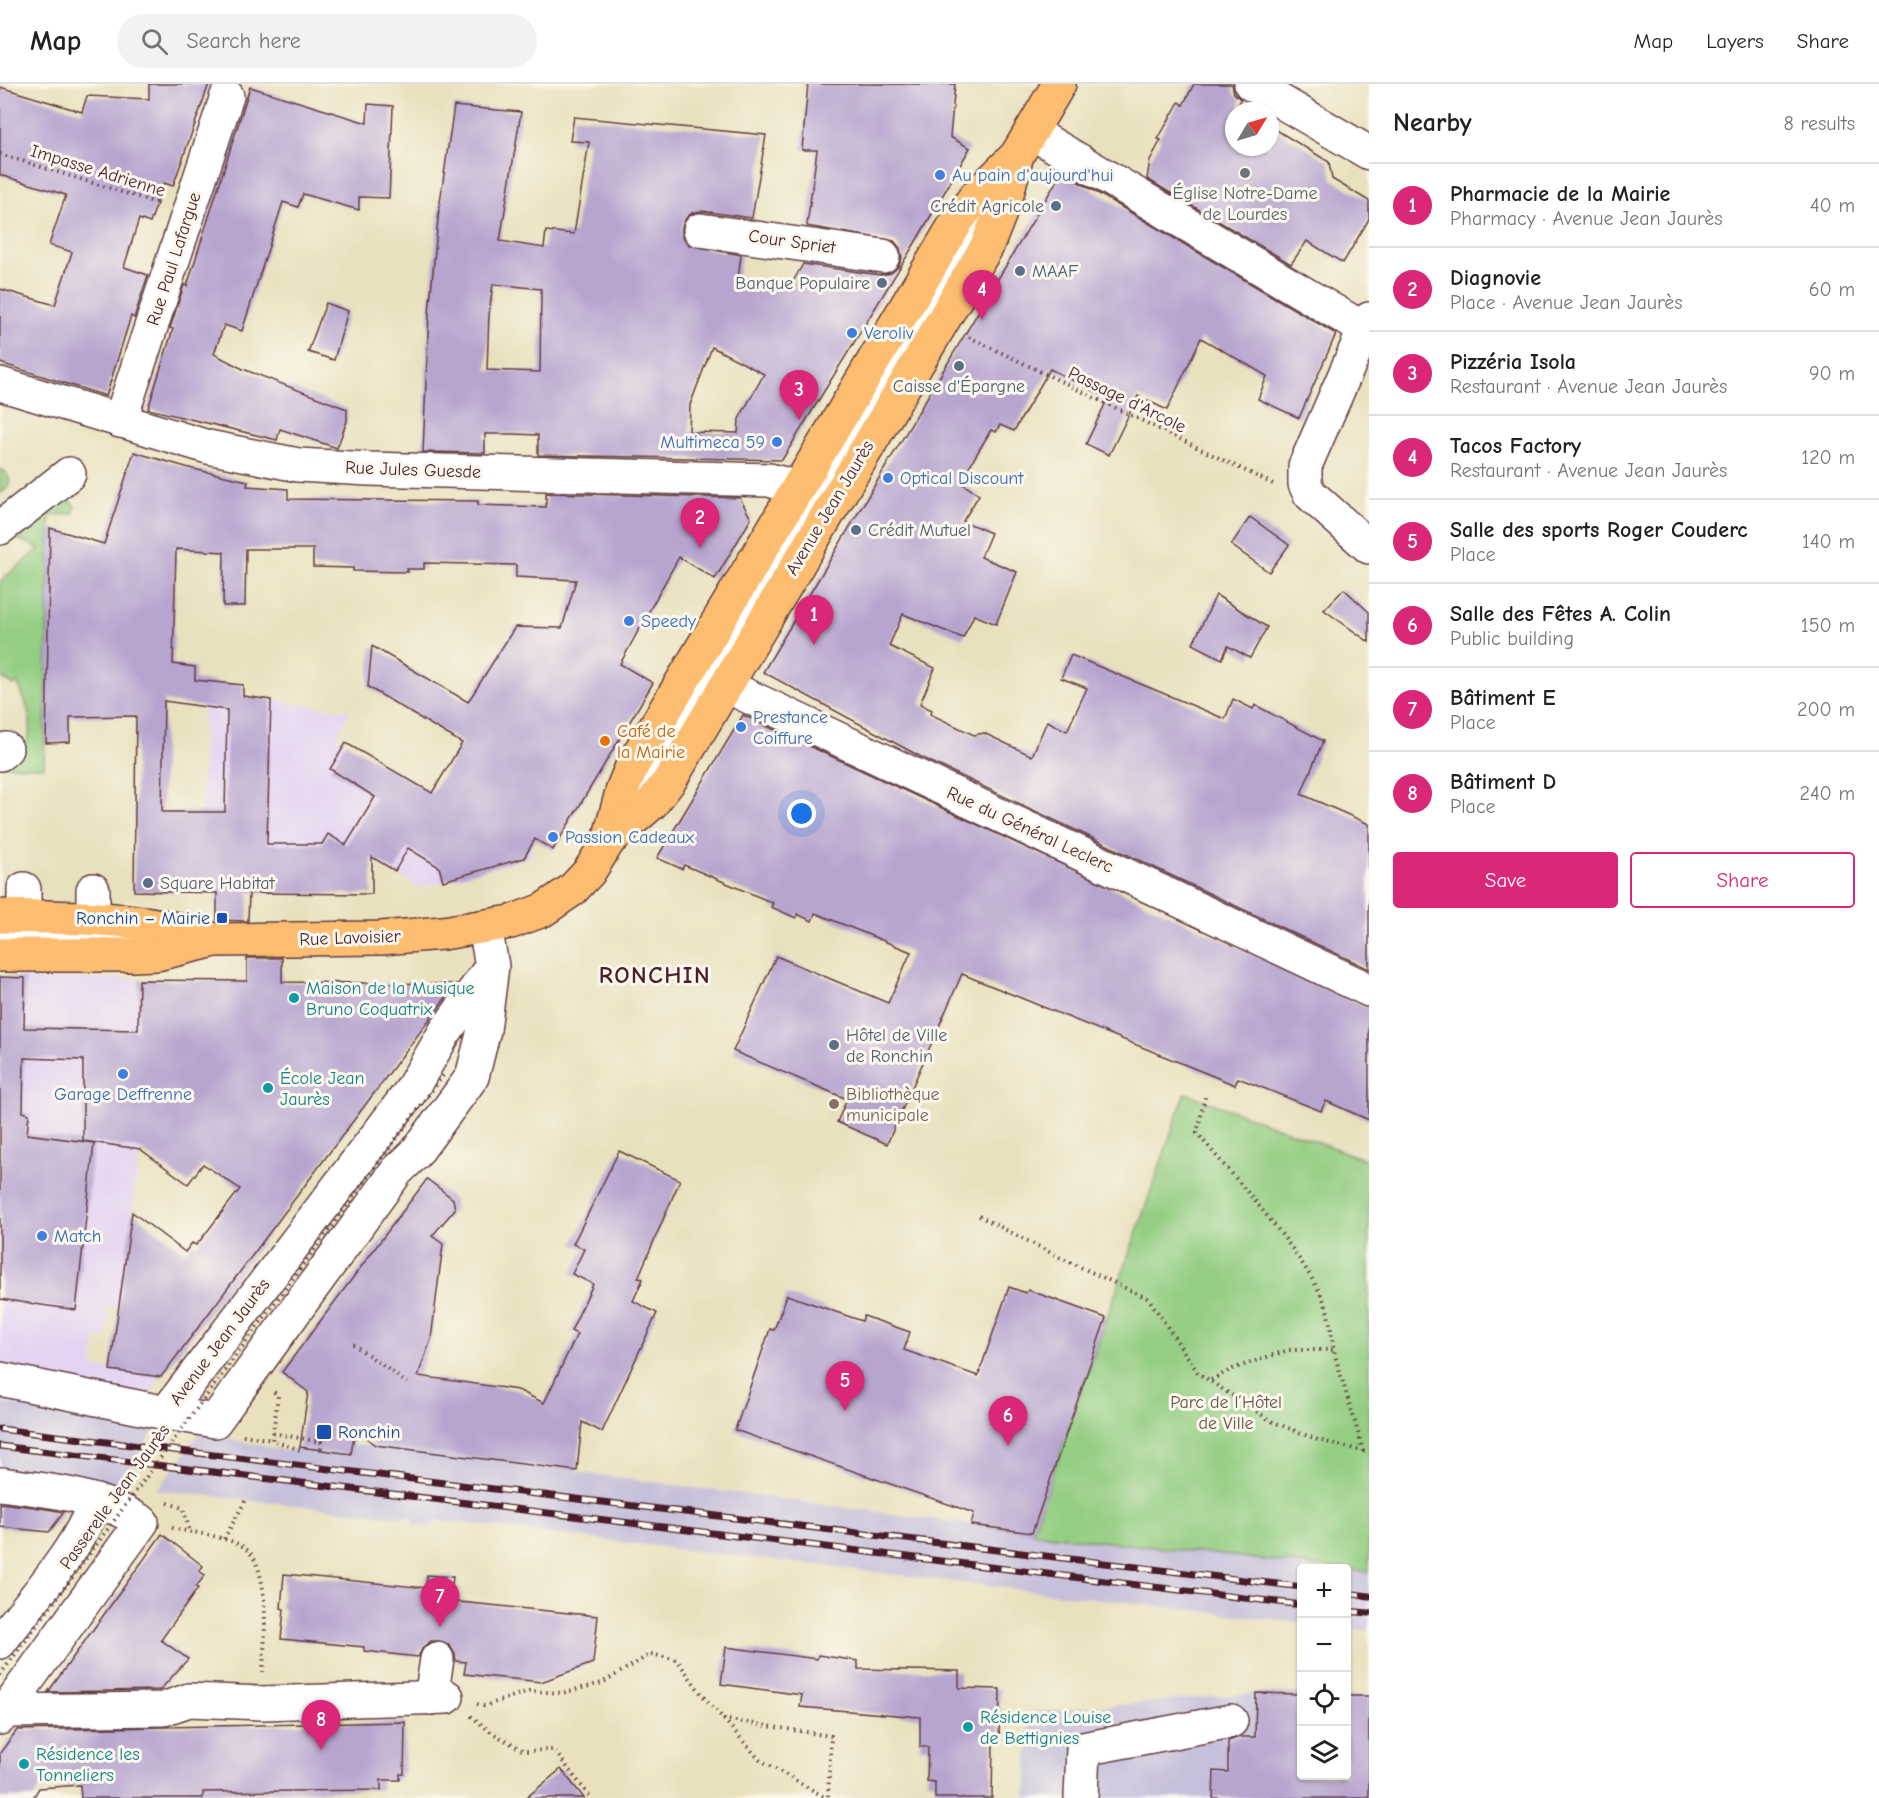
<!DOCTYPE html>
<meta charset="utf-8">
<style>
body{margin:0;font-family:"Comic Neue",sans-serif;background:#f2f2f2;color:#202124}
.controls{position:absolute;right:18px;bottom:18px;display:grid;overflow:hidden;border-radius:6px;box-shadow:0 2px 4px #0004}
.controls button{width:54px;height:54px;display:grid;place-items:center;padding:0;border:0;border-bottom:2px solid #e0e0e0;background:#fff;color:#202124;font:30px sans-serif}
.compass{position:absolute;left:1225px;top:18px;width:54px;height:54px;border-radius:50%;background:#fff;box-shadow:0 2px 4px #0004;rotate:52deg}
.you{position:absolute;left:802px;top:730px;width:21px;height:21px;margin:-15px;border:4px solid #fff;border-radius:50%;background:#1a73e8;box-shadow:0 0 0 9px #1a73e833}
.badge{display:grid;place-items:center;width:39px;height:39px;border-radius:50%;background:#db2777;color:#fff;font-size:20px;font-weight:700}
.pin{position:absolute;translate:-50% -50px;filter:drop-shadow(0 2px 3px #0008)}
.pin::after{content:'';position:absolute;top:32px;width:21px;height:18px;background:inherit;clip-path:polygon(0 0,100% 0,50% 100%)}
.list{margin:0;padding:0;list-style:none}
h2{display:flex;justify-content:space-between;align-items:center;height:78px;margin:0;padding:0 24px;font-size:26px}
h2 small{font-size:20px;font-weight:400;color:#757577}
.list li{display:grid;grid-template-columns:39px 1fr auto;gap:18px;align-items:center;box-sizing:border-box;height:84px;padding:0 24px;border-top:2px solid #e0e0e0}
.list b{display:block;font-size:22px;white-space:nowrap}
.list p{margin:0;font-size:20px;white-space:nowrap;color:#757577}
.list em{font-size:20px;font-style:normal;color:#757577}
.actions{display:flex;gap:12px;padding:18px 24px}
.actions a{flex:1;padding:14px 0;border:2px solid #db2777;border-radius:6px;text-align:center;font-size:21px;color:#db2777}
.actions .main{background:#db2777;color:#fff}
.icon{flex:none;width:33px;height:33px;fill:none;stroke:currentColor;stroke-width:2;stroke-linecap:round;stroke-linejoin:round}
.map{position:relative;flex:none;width:1369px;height:1714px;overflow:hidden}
header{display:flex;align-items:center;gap:36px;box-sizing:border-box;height:84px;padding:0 30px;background:#fff;border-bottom:2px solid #e0e0e0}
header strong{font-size:28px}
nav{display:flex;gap:33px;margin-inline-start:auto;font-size:21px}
.search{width:420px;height:54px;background:#f2f2f2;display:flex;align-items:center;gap:15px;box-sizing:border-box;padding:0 21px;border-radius:33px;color:#757577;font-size:22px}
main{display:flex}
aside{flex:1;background:#fff}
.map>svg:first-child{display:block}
.built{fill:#e4d3f2}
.industrial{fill:#c6c0da}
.green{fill:#94ce82;stroke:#6f7656;stroke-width:1.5}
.building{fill:#b7a4cf;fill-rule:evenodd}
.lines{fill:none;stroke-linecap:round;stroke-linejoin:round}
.minor-casing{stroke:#623c41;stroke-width:36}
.major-casing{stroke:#623c41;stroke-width:36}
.path{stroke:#623c41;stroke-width:4;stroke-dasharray:1.5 4.5;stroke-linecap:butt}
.minor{stroke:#fff;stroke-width:33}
.major{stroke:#fcbd6f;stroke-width:33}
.rail-casing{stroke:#4a1f2b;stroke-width:7}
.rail{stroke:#fbf7ec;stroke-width:4.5;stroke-dasharray:14;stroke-linecap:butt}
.path-bridge{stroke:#623c41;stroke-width:4;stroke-dasharray:1.5 4.5;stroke-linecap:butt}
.worship-dot{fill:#6b7280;stroke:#fbf7ec;stroke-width:2}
.shop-dot{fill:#3f7fe0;stroke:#fbf7ec;stroke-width:2}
.service-dot{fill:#5c6f8a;stroke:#fbf7ec;stroke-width:2}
.food-dot{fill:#e8710a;stroke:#fbf7ec;stroke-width:2}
.transit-dot{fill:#1a4fb4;stroke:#fbf7ec;stroke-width:2}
.culture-dot{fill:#0f9aa8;stroke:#fbf7ec;stroke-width:2}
.education-dot{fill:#8d6e63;stroke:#fbf7ec;stroke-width:2}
.labels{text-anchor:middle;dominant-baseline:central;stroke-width:6;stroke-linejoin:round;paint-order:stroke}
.street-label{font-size:18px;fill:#4a1f2b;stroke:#fbf7ec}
.shop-label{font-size:18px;fill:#366cbe;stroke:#fbf7ec;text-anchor:start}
.worship-label{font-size:18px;fill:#5b616d;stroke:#fbf7ec}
.service-label{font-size:18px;fill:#4e5e75;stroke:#fbf7ec;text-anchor:start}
.food-label{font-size:18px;fill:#c56008;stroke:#fbf7ec;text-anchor:start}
.transit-label{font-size:18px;fill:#164399;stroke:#fbf7ec;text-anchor:end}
.culture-label{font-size:18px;fill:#0d838f;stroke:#fbf7ec;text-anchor:start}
.education-label{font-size:18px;fill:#785e54;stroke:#fbf7ec;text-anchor:start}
.park-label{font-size:18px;fill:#605445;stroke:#fbf7ec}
.district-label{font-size:24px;font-weight:bold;letter-spacing:1.5px;fill:#4a1f2b;stroke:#fbf7ec}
</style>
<header>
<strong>Map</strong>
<div class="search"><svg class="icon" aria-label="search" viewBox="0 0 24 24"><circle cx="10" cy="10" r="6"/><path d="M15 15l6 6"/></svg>Search here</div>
<nav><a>Map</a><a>Layers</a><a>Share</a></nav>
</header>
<main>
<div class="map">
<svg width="1369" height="1714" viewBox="0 0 1369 1714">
<rect width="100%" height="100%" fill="#fbf7ec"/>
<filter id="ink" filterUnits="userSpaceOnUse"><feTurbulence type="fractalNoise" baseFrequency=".0167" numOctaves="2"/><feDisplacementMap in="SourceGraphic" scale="12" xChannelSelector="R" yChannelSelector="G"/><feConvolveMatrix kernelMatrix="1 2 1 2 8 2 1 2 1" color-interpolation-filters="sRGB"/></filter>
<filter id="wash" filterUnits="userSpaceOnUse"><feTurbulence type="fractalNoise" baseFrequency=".008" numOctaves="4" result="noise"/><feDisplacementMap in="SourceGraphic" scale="24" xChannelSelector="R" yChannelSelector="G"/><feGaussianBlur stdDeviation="1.35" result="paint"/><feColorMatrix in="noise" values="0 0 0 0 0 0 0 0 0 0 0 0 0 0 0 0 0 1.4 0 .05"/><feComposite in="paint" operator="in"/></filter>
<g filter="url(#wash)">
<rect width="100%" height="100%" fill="#e9e1be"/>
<!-- built -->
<g class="built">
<polygon points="203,607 351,627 336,653 537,771 420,804 344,760 343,810 201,809"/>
<polygon points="0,893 184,896 182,992 215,1064 188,1100 140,1066 119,1223 103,1223 109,1228 106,1254 96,1253 93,1283 161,1293 133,1340 0,1319"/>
</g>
<!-- industrial -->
<g class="industrial">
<polygon points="0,1319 133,1340 156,1343 117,1403 0,1389"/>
<polygon points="200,1349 286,1367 300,1363 350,1370 352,1361 375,1361 1094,1457 1337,1484 1302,1484 1301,1539 435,1436 434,1443 413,1441 413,1434 157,1406"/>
<polygon points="1347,1485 1369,1488 1369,1547 1347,1544"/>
<polygon points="1256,1609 1302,1692 1346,1692 1347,1612 1369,1612 1369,1714 1026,1714 1029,1629"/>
</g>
<!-- green -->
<g class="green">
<polygon points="0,385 5,387 10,396 8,403 0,410"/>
<path d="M69,417L75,422L73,430L50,431L44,683L3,682C39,659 34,635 18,600L13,601L0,592V497L40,465L18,455L59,418Z"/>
<polygon points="1185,1009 1369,1077 1369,1488 1032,1449"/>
</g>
<g id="blocks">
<!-- building -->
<g class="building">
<polygon points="149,0 209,0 173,102 164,99 150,139 139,135 124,183 148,191 134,234 131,232 106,312 0,279 0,205 55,221 72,168 49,161 66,111 0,91 0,3 82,28 87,12 149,15"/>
<path d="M808,0H955L950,53L970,64L918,154L782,376L538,371V351L513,350H485V369L423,368L429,229L439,125L454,22L521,28L500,157L544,164L546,147L574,150L589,58L570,57L574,33L766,51L752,134L702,127L692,129L686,134L682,143V152L689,161L741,171L738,195L791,201L803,180L880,191L891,189L898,183L902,174L900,164L894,157L807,142L817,66H802ZM493,200L541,205L540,288L487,286L489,230ZM712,263L764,290L739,335L738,349L689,348L690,321Z"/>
<polygon points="1194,0 1232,0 1234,9 1240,15 1239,23 1245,27 1234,27 1234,63 1270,63 1270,42 1329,78 1332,95 1369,117 1369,135 1343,179 1307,157 1291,180 1147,95 1150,76 1161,56 1158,55 1179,18 1183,21"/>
<polygon points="250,3 367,39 368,20 393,22 389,114 359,113 359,126 303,110 298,123 283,118 242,247 224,241 214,270 243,285 347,325 347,337 337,364 280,345 277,356 148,325 173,245 170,244 184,201 187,202"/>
<polygon points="1062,88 1336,250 1299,334 1258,315 1267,292 1201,254 1167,326 1138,312 1109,371 1086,360 1108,314 1050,285 1014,347 1000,341 996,348 991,346 960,398 979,411 963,437 991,449 981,473 1017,488 996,540 974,531 963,554 903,530 889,562 935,584 920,620 932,626 930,630 974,651 984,649 1032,672 1047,637 1067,647 1087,604 1061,594 1071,571 1225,635 1233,615 1253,625 1255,621 1323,657 1301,710 1369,740 1369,885 923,674 763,588"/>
<polygon points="326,219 348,227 334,276 308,268"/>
<path d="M134,368L193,385L248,397L247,402L288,405V415L478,417V421L546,423V409L740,414L751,435L715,495L679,473L620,580L653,599L553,766L535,755L524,774L443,797L439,783L408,764L395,787L372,773V810L249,809L248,837L217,836V809L134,807L136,632L70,633V658L46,659L50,444L104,460ZM176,465L224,468L223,522H245L246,465H313V483L353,484V487L408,488L407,485H424V479L516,481V493L576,496L562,544L515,543L468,618L372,562L368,603L462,659L432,709L346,659L330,685L375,713L346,761L328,750L322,760H267L271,616L243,612V601L195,596V583L173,580ZM164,617L227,626L225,728H162Z"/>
<polygon points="1250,433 1289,461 1269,488 1231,461"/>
<polygon points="1344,505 1369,528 1369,558 1324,526"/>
<polygon points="1216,511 1267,543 1250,574 1228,562 1222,575 1193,560"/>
<polygon points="743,631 1369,924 1369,1036 1326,1017 1321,1027 1238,994 1235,1001 962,890 887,1060 837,1038 847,1015 733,967 776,872 888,919 911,868 815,829 812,837 797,830 796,834 771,823 773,819 684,781 682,785 657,774"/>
<polygon points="247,874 282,874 282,898 456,900 161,1293 110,1286 132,1128 185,1168 192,1159 196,1161 199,1158 240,1105 203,1080 188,1100 140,1065 83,1057 83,976 24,974 23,1028 29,1030 27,1050 94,1059 76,1226 0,1215 0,893 25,894 24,944 138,946 139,896 247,897"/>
<polygon points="619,1067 680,1096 638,1194 643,1195 633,1217 657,1229 602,1348 582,1338 577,1387 375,1361 355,1345 351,1370 300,1363 308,1308 282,1288 427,1095 453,1115 455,1125 432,1152 443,1160 431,1255 418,1292 518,1306 544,1319 577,1250 571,1247 593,1200 572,1190 584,1165 573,1160"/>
<polygon points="1009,1203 1026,1209 1028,1206 1106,1234 1032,1449 971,1441 974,1429 735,1346 770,1245 774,1246 787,1211 862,1237 864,1232 910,1248 904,1266 978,1292"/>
<polygon points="0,1419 34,1423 64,1428 49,1448 0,1443"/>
<polygon points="162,1450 203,1482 199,1487 205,1491 196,1503 198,1504 161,1556 188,1575 160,1606 48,1608"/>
<polygon points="284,1490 426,1504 427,1491 453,1493 450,1517 598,1532 593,1579 541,1598 464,1590 466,1578 456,1577 455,1569 449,1561 440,1557 431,1557 423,1563 418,1573 364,1567 364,1563 281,1555 284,1525 281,1524"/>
<polygon points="726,1563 817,1575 818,1571 858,1577 858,1585 959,1587 959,1604 1000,1605 999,1659 993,1658 992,1714 935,1714 935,1698 927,1697 928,1663 920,1663 920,1633 800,1623 802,1611 721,1600"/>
<polygon points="1256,1609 1302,1610 1302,1692 1347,1692 1347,1612 1369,1612 1369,1714 1213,1714 1214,1687 1228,1688 1228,1657 1239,1653 1255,1653"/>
<polygon points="405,1638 404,1690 400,1690 400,1696 381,1696 381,1706 203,1708 203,1714 81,1714 80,1701 39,1704 33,1714 0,1714 0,1669 17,1646"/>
<polygon points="561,1685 584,1714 526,1714"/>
</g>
</g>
</g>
<g filter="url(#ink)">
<use href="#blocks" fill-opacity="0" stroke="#623c41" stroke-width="1.5"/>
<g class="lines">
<defs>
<g id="minor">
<polyline points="1251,0 1369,69"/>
<polyline points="1031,48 1364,245"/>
<polyline points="700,146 883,172"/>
<polyline points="1369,235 1305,382 1305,400 1310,410 1369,463"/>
<polyline points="0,300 208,363 298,381 369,385 769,396 788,401 829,425"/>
<polyline points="120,337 227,12"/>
<polyline points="0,444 69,390"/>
<polyline points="702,585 741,609 1369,906"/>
<polyline points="0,670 6,665"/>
<polyline points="619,740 1001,99"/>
<polyline points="93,806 93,834"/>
<polyline points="24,833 24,805"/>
<polyline points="485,843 492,882 484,946 472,993 415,1070 397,1087 215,1337 166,1329 410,1008 445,948 492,882"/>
<polyline points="0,851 159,854"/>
<polyline points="0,1295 166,1329"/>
<path d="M0,1400C49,1406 99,1411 142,1438L0,1634"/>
<path d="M0,1558C30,1518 80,1464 95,1417"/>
<polyline points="431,1614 437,1575"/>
<polyline points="5,1627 163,1625 189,1616 262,1619 447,1613"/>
<polyline points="1081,1714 1083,1665 1231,1637"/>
</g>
<g id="major">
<polyline points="609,756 623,704 633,680 959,134 977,111 1017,71 1059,0"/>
<path d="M0,832C74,834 144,831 215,856"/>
<polyline points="0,871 133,871 157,870 215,856 381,854 443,849 511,838 543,826 572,806 589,788 609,756 652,719 670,696 987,162 1006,114 1017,71"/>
</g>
</defs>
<!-- minor casing -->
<use href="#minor" class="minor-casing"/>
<!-- major casing -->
<use href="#major" class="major-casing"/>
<!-- path -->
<g class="path">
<polyline points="0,70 160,120"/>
<polyline points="969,253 1275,401"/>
<path d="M979,1132L1059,1173L1149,1215L1198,1289L1271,1337L1318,1356L1363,1367C1355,1335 1345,1307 1336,1275C1330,1253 1332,1230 1320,1209C1291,1154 1237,1097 1197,1049L1205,1013"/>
<polyline points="353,1260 407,1299"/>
<polyline points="1211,1296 1232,1285 1288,1266 1334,1266"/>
<polyline points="274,1308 278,1312 272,1356 300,1366"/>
<polyline points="273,1349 321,1358 321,1366"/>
<polyline points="243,1351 272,1356"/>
<polyline points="168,1419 183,1424 190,1448"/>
<path d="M172,1444C194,1449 220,1451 240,1461C273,1476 264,1558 263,1588"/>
<polyline points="224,1455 247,1414"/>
<polyline points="477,1620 484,1622 529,1607 562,1609 602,1599 651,1570 677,1576 703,1612 760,1676 826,1714"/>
<polyline points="471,1632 491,1648 524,1667 554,1666 591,1714"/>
<polyline points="723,1635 831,1652 828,1714"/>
</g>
<!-- minor -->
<use href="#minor" class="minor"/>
<!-- major -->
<use href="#major" class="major"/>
<defs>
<g id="rail">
<polyline points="0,1345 1302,1503"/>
<polyline points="0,1362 1302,1521"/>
<polyline points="1346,1509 1369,1512"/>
<polyline points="1346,1527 1369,1529"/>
</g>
</defs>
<!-- rail casing -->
<use href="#rail" class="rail-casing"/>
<!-- rail -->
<use href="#rail" class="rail"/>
<!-- path-bridge -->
<polyline class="path-bridge" points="0,1591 444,990"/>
</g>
</g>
<!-- markers -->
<circle class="worship-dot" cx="1245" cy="89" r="6"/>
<g class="shop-dot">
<circle cx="940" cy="91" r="6"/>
<circle cx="852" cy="249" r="6"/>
<circle cx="777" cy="358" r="6"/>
<circle cx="888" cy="394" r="6"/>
<circle cx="629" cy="537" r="6"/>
<circle cx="741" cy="643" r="6"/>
<circle cx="553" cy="753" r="6"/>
<circle cx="123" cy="990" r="6"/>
<circle cx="42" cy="1152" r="6"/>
</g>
<g class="service-dot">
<circle cx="1056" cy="122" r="6"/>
<circle cx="1020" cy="187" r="6"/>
<circle cx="882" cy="199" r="6"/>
<circle cx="959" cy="282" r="6"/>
<circle cx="856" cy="446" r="6"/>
<circle cx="148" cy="799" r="6"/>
<circle cx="834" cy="961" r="6"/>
</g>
<circle class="food-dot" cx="605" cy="657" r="6"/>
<g class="transit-dot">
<rect x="216" y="828" width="12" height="12" rx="3"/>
<rect x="316" y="1340" width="16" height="16" rx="3"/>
</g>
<g class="culture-dot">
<circle cx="294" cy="914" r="6"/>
<circle cx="268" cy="1004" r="6"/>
<circle cx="968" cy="1643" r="6"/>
<circle cx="24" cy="1680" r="6"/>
</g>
<circle class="education-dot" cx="834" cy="1020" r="6"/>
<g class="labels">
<!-- street labels -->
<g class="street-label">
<text transform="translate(98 87) rotate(17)">Impasse Adrienne</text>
<text transform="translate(792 158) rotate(8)">Cour Spriet</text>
<text transform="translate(174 175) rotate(-72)">Rue Paul Lafargue</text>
<text transform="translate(1127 316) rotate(26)">Passage d'Arcole</text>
<text transform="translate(413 386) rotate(2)">Rue Jules Guesde</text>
<text transform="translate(830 424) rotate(-59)">Avenue Jean Jaurès</text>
<text transform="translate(1030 746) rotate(25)">Rue du Général Leclerc</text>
<text transform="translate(350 854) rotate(-2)">Rue Lavoisier</text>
<text transform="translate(220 1258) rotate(-53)">Avenue Jean Jaurès</text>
<text transform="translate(115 1413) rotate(-54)">Passerelle Jean Jaurès</text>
</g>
<!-- shop labels -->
<g class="shop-label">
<text x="952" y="91">Au pain d'aujourd'hui</text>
<text x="864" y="249">Veroliv</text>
<text x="765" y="358" text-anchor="end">Multimeca 59</text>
<text x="900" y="394">Optical Discount</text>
<text x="641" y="537">Speedy</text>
<text x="753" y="633">Prestance<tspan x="753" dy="21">Coiffure</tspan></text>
<text x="565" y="753">Passion Cadeaux</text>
<text x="123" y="1010" text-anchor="middle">Garage Deffrenne</text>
<text x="54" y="1152">Match</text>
</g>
<!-- worship labels -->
<g class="worship-label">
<text x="1245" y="109">Église Notre-Dame<tspan x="1245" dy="21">de Lourdes</tspan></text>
</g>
<!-- service labels -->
<g class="service-label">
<text x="1044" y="122" text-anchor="end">Crédit Agricole</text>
<text x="1032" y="187">MAAF</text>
<text x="870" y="199" text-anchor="end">Banque Populaire</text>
<text x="959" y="302" text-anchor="middle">Caisse d'Épargne</text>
<text x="868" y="446">Crédit Mutuel</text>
<text x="160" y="799">Square Habitat</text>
<text x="846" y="951">Hôtel de Ville<tspan x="846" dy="21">de Ronchin</tspan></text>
</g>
<!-- food labels -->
<g class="food-label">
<text x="617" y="647">Café de<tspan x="617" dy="21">la Mairie</tspan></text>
</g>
<!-- transit labels -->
<g class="transit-label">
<text x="210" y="834">Ronchin – Mairie</text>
<text x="338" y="1348" text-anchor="start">Ronchin</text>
</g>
<!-- culture labels -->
<g class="culture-label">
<text x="306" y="904">Maison de la Musique<tspan x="306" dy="21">Bruno Coquatrix</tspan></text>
<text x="280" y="994">École Jean<tspan x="280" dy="21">Jaurès</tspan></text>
<text x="980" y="1633">Résidence Louise<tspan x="980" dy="21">de Bettignies</tspan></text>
<text x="36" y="1670">Résidence les<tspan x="36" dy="21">Tonneliers</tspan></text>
</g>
<!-- education labels -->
<g class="education-label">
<text x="846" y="1010">Bibliothèque<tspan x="846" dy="21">municipale</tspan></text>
</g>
<!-- park labels -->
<g class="park-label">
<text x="1226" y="1318">Parc de l’Hôtel<tspan x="1226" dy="21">de Ville</tspan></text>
</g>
<!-- district labels -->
<g class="district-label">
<text x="655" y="891">RONCHIN</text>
</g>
</g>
</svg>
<div class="controls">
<button>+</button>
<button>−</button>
<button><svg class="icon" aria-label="locate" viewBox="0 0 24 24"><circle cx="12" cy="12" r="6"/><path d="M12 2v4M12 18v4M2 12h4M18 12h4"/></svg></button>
<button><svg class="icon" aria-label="layers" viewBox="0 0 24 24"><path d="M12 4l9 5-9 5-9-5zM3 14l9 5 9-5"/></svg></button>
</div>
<svg class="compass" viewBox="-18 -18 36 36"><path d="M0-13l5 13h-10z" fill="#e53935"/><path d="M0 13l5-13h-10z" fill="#757577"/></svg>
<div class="you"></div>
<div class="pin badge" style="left:814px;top:561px">1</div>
<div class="pin badge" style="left:700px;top:464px">2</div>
<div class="pin badge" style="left:799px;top:336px">3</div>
<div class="pin badge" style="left:982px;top:236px">4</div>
<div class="pin badge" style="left:845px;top:1327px">5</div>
<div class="pin badge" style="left:1008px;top:1362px">6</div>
<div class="pin badge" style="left:440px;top:1543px">7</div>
<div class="pin badge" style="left:321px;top:1666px">8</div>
</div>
<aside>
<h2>Nearby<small>8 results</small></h2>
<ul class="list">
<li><span class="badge">1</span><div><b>Pharmacie de la Mairie</b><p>Pharmacy · Avenue Jean Jaurès</p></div><em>40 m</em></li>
<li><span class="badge">2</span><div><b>Diagnovie</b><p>Place · Avenue Jean Jaurès</p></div><em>60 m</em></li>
<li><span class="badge">3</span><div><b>Pizzéria Isola</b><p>Restaurant · Avenue Jean Jaurès</p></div><em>90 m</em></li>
<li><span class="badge">4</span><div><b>Tacos Factory</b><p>Restaurant · Avenue Jean Jaurès</p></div><em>120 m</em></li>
<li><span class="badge">5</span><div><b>Salle des sports Roger Couderc</b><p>Place</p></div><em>140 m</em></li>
<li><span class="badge">6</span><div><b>Salle des Fêtes A. Colin</b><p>Public building</p></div><em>150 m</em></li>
<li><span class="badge">7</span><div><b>Bâtiment E</b><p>Place</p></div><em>200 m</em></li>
<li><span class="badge">8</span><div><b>Bâtiment D</b><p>Place</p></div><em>240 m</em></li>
</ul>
<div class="actions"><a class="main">Save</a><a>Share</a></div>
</aside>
</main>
